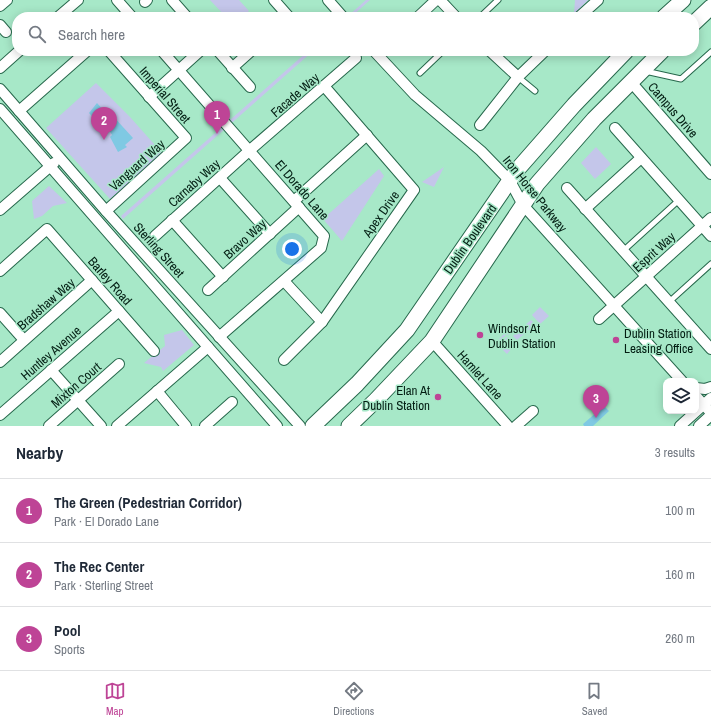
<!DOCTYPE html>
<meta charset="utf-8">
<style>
body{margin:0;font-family:"Archivo Narrow",sans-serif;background:#f6f6f7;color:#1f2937}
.controls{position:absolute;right:12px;bottom:12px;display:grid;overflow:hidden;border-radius:8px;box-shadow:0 2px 10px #0003}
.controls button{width:36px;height:36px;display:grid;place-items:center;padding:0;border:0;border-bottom:1px solid #e0e1e3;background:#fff;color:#1f2937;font:20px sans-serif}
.you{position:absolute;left:292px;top:249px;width:14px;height:14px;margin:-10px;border:3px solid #fff;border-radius:50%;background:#1a73e8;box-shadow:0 0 0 6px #1a73e833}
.badge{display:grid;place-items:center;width:26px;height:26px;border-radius:50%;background:#be4496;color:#fff;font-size:13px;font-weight:700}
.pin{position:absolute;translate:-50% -33px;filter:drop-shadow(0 1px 2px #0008)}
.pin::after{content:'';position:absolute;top:21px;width:14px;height:12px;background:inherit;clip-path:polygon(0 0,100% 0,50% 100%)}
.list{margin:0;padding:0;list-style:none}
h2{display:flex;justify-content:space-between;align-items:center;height:52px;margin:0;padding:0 16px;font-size:17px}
h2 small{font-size:13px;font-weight:400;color:#747a83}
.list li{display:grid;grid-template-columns:26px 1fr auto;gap:12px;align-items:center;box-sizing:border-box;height:64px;padding:0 16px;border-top:1px solid #e0e1e3}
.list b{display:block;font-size:15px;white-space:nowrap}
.list p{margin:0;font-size:13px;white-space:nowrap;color:#747a83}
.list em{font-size:13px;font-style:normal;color:#747a83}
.icon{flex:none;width:22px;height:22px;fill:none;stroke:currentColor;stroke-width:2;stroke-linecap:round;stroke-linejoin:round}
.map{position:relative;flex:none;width:711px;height:426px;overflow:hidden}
.search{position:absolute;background:#fff;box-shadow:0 2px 10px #0003;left:12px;right:12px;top:12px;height:44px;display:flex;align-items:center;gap:10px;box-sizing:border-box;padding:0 14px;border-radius:16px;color:#747a83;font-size:15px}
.sheet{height:244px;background:#fff}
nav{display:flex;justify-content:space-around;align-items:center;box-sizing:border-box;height:56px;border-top:1px solid #e0e1e3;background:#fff;font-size:11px;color:#747a83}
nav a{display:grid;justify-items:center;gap:2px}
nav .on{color:#be4496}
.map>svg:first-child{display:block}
.green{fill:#c4c6ea}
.water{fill:#7fc9e3}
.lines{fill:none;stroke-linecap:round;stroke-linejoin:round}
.lane-casing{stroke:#27684c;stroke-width:7}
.street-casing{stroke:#27684c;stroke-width:12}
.primary-casing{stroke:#27684c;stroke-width:17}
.lane{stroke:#fff;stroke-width:5}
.street{stroke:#fff;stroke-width:10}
.primary{stroke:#fff;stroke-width:15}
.poi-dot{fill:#be4496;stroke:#a7e8c8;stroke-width:1.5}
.labels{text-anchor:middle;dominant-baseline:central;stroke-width:3;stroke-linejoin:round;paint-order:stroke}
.street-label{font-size:13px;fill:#031e13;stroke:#a7e8c8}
.poi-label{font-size:13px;fill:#031e13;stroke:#a7e8c8;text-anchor:start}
</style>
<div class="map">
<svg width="711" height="426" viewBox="0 0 711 426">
<rect width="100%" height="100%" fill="#a7e8c8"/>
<!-- green -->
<g class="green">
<polygon points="210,0 239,0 249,11 242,17 226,17"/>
<polygon points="366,0 370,0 351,17 347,17"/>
<polygon points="575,0 588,0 574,14"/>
<polygon points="308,51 313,51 123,219 121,216"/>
<polygon points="96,83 130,117 162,153 110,199 46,128"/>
<polygon points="596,147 611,164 595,179 581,163"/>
<polygon points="444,167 434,187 422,182"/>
<polygon points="379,169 384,176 342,241 323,219"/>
<polygon points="49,186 67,203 53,206 42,216 34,219 32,201"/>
<polygon points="540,307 549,316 540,324 532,315"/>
<polygon points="531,320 535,324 517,340 513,336"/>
<polygon points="519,324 519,325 508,335 507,334 500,340 499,339 504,334 503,332 507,328 509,330 512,328 513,329"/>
<polygon points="182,330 194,345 163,371 161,367 144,363 165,346 164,335"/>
<polygon points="507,337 515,346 512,348 507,354 498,345"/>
</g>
<!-- water -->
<g class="water">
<polygon points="97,103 105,112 100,117 104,122 112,115 133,138 125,145 127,147 118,152 110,137 112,135 108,128 105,130 89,113"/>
<polygon points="601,406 602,407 604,406 609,411 593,426 584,426 583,424 597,412 596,411"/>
</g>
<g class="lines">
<defs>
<g id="lane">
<polyline points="480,17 498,0"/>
<polyline points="645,71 681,79 711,52"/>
<polyline points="420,73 443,51"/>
<polyline points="518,77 535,91"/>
<polyline points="623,251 679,200"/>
<polyline points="669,302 711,264"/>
</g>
<g id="street">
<polyline points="117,0 132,17"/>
<polyline points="172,0 187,17"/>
<polyline points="274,0 289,17"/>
<polyline points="328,0 343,17"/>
<polyline points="440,0 456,17"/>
<polyline points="145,2 147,0"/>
<polyline points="0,6 7,0"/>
<polyline points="58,17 78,0"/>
<polyline points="418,17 436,0"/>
<polyline points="579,17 598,0"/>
<polyline points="0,25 6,32"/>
<polyline points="162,51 324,236 321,248 219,337"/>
<polyline points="218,51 250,87"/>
<polyline points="374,51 415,95 481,151 510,181 523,205 682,381"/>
<polyline points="490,51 518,77"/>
<polyline points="0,68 19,51"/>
<polyline points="232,68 251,51"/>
<polyline points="631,82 711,174"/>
<polyline points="0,89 106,211 300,426"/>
<polyline points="149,97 200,51"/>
<polyline points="0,109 277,426"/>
<polyline points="19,111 87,51"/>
<polyline points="480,125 518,77 545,51"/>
<polyline points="615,128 711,236"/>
<polyline points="220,178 270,234"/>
<polyline points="567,188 711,349"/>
<polyline points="294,201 367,135"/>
<polyline points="585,209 641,158"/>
<polyline points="0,210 54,163"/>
<polyline points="106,211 186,138 109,51"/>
<polyline points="172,220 223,277"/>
<polyline points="155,236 250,150 356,58"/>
<polyline points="0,271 47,229 154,351"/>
<polyline points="284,281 322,322"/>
<polyline points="208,290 299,207"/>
<polyline points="0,313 24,340"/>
<polyline points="599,319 711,218"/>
<polyline points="432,341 508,426"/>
<polyline points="284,360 322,322 414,190 324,86"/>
<polyline points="0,362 92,280"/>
<polyline points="51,370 101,426"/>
<polyline points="696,388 705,389 711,387"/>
<polyline points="157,391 186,426"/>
<polyline points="696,396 711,413"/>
<polyline points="0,415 119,311"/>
<polyline points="49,426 119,364"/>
<polyline points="117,426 208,347"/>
<polyline points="205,426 232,402"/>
<polyline points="516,426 533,411"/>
<polyline points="680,426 711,398"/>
<polyline points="699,426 711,415"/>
</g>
<g id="primary">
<polyline points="664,17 683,0"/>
<polyline points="694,23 711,7"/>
<polyline points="313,426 357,384 407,330 517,170 574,105 626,51"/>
<polyline points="349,426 376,400 432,341 537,184 594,119 662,51"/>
</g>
</defs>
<!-- lane casing -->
<use href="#lane" class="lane-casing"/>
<!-- street casing -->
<use href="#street" class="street-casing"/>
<!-- primary casing -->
<use href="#primary" class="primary-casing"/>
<!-- lane -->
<use href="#lane" class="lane"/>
<!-- street -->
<use href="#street" class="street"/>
<!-- primary -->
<use href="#primary" class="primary"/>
</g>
<!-- markers -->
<g class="poi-dot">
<circle cx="480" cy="335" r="4"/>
<circle cx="616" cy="340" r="4"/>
<circle cx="438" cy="397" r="4"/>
</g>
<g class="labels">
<!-- street labels -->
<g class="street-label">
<text transform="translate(165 95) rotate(49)">Imperial Street</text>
<text transform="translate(295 95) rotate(-41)">Facade Way</text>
<text transform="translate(673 110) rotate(49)">Campus Drive</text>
<text transform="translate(137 165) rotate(-42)">Vanguard Way</text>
<text transform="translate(194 183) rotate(-42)">Carnaby Way</text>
<text transform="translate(302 190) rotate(49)">El Dorado Lane</text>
<text transform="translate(535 194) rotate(51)">Iron Horse Parkway</text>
<text transform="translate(381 214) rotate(-55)">Apex Drive</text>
<text transform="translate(245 239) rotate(-42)">Bravo Way</text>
<text transform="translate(470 239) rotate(-55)">Dublin Boulevard</text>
<text transform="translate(159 250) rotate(48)">Sterling Street</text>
<text transform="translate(654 252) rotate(-42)">Esprit Way</text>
<text transform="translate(110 281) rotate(49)">Barley Road</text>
<text transform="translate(46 304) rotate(-41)">Bradshaw Way</text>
<text transform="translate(51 353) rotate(-41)">Huntley Avenue</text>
<text transform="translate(480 375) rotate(48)">Hamlet Lane</text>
<text transform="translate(76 385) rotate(-41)">Mixton Court</text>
</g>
<!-- poi labels -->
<g class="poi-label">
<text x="488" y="328">Windsor At<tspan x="488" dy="15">Dublin Station</tspan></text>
<text x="624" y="333">Dublin Station<tspan x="624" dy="15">Leasing Office</tspan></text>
<text x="430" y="390" text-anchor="end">Elan At<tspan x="430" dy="15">Dublin Station</tspan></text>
</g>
</g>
</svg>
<div class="controls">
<button><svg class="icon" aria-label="layers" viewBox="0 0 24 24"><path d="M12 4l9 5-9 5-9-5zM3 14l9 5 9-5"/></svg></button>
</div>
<div class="you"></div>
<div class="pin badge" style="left:217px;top:134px">1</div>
<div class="pin badge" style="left:104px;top:140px">2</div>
<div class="pin badge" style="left:596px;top:418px">3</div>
<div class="search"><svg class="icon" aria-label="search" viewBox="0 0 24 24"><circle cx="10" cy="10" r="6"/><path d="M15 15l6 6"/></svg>Search here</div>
</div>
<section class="sheet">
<h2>Nearby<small>3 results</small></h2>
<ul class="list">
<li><span class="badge">1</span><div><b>The Green (Pedestrian Corridor)</b><p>Park · El Dorado Lane</p></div><em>100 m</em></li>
<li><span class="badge">2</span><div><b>The Rec Center</b><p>Park · Sterling Street</p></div><em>160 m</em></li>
<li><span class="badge">3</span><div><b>Pool</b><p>Sports</p></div><em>260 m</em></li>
</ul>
</section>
<nav>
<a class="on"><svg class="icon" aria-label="map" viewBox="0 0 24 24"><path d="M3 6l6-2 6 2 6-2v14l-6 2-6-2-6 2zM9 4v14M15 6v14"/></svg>Map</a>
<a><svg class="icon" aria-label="directions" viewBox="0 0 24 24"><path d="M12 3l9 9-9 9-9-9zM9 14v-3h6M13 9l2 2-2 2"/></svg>Directions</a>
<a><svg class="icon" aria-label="saved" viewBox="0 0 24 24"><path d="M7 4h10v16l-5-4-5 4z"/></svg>Saved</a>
</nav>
